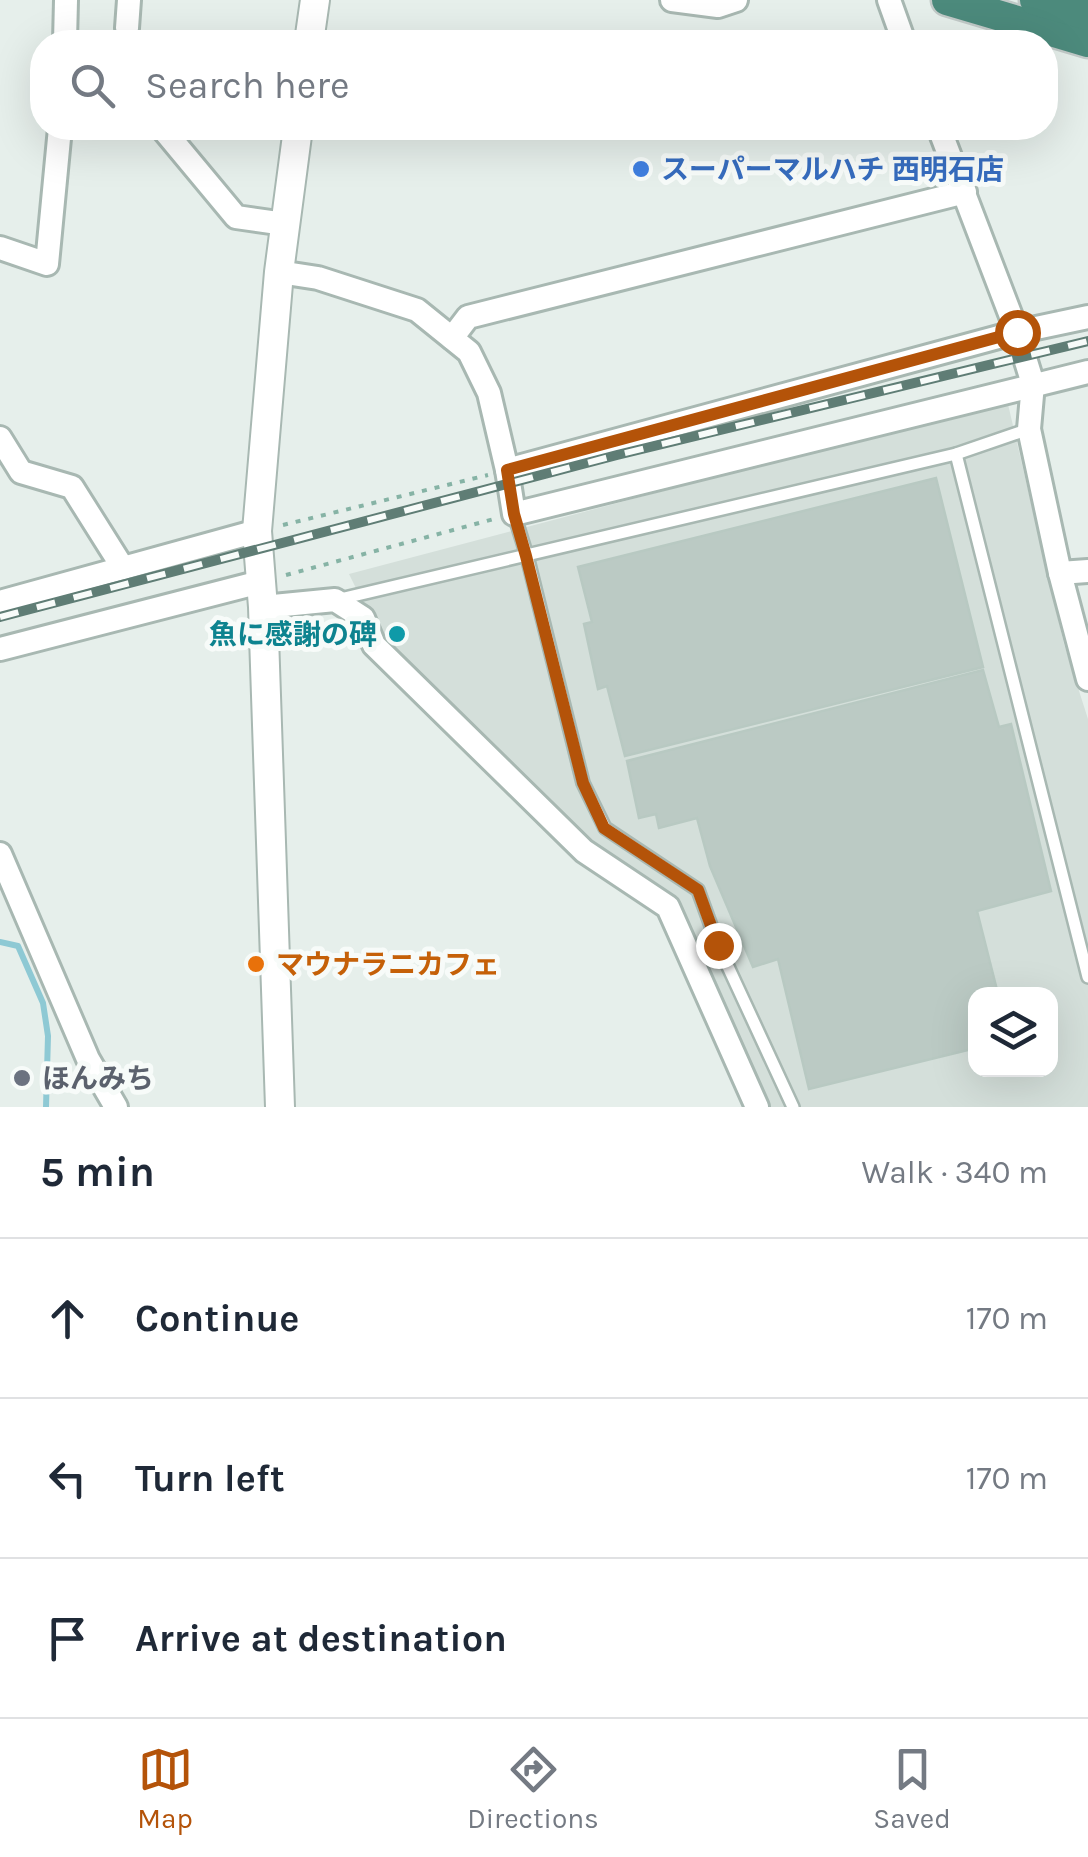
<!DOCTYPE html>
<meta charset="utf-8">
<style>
body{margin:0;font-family:Karla,"Noto Sans JP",sans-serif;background:#f2f2f3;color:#1f2937}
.controls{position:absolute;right:30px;bottom:30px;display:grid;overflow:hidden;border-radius:20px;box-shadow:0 10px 40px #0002}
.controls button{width:90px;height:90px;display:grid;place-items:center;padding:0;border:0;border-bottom:2px solid #e0e1e3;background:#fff;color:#1f2937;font:50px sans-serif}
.stop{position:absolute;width:30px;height:30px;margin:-22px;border:8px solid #b45309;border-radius:50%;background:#fff}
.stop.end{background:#b45309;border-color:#fff;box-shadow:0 2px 10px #0008}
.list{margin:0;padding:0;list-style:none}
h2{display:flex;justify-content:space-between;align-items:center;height:130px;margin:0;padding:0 40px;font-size:42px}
h2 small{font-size:32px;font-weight:400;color:#747a83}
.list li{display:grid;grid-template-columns:65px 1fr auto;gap:30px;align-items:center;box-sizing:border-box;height:160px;padding:0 40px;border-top:2px solid #e0e1e3}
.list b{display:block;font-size:38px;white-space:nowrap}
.list em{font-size:32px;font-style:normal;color:#747a83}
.icon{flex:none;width:55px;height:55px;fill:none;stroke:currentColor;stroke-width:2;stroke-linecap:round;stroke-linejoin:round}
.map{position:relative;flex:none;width:1088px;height:1107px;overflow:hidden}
.search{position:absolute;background:#fff;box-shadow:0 10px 40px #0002;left:30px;right:30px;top:30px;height:110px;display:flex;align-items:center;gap:25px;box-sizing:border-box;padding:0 35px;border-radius:40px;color:#747a83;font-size:38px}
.sheet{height:610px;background:#fff}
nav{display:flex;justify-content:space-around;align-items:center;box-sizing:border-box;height:140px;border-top:2px solid #e0e1e3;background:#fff;font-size:28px;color:#747a83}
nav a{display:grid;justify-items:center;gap:5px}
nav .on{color:#b45309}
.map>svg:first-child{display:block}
.built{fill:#d4dfda;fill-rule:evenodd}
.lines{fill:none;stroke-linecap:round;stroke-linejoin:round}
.stream{stroke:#8ec9d4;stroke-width:6}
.building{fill:#bbcac4;stroke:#b8c9c2;stroke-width:2.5}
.service-casing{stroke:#a8b8b2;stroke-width:16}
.minor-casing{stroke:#a8b8b2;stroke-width:28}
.tertiary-casing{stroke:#a8b8b2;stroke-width:32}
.trunk-casing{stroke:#c2cac8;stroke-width:35}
.path{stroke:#86b3a5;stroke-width:4;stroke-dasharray:5 8;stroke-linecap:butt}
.service{stroke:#fff;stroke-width:11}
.minor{stroke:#fff;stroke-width:22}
.tertiary{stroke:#fff;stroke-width:28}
.trunk{stroke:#4c8a7c;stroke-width:30}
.rail-casing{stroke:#5f7d75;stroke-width:10}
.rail{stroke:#f7fbf9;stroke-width:6;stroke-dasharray:19;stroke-linecap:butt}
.route{stroke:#b45309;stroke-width:12}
.shop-dot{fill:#3f7fe0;stroke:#f7fbf9;stroke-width:4}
.culture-dot{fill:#0f9aa8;stroke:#f7fbf9;stroke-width:4}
.food-dot{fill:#e8710a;stroke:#f7fbf9;stroke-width:4}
.worship-dot{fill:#6b7280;stroke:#f7fbf9;stroke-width:4}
.labels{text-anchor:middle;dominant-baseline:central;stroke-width:10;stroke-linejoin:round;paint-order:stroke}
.shop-label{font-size:28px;font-weight:bold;fill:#366cbe;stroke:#f7fbf9;text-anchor:start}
.culture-label{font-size:28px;font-weight:bold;fill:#0d838f;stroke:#f7fbf9;text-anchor:end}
.food-label{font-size:28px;font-weight:bold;fill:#c56008;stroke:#f7fbf9;text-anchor:start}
.worship-label{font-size:28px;font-weight:bold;fill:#5b616d;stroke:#f7fbf9;text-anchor:start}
</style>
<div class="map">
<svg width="1088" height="1107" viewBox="0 0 1088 1107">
<rect width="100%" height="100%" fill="#e6efeb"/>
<!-- built -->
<path class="built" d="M1007,400L1064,644L1088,719V1107H768L673,900L660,885L597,850L377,631L349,574ZM976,994H1050V1070H976Z"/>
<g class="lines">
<!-- stream -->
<polyline class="stream" points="0,942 18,946 43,1003 48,1036 46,1107"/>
</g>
<!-- building -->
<g class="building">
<polygon points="936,478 983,667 625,756 607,686 598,689 584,624 592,622 578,567"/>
<polygon points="983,670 999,727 1011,724 1051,891 977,911 998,994 976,994 976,1048 809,1089 778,959 753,967 710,866 697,818 659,828 656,814 639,818 627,761"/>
</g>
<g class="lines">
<defs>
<g id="service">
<polyline points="956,454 1088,977"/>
<polyline points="514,514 527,556 583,783 605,828 698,890 718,945 793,1107"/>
<polyline points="340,599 956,454 1029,429"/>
</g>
<g id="minor">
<polyline points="672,0 718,6 736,0"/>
<polyline points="889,0 904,42"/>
<polyline points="127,28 129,0"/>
<polyline points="65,42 66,0"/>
<polyline points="162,128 236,217 285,224"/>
<polyline points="939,128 1017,332 1033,384 1029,429 1060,573 1088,679"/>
<polyline points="0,248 47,264 60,128"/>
<polyline points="279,272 318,278 417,310 469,352 489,393 507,470 514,514 1088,372"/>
<polyline points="452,338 468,317 965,192"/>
<polyline points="0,438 21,472 72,487 123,568"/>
<polyline points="507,470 1017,332 1088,317"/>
<polyline points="1060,573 1088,571"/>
<polyline points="0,602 257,531"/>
<polyline points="263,607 335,600 363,618 374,645 584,851 668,907 757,1107"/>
<polyline points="0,649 260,582"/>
<polyline points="0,854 88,1059 116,1107"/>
</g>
<g id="tertiary">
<polyline points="309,42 315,0"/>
<polyline points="280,1107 263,607 257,531 279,272 298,128"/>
</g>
<g id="trunk">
<polyline points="947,0 1088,42"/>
<polyline points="1035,0 1088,15"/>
</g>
</defs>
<!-- service casing -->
<use href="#service" class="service-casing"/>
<!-- minor casing -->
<use href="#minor" class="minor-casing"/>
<!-- tertiary casing -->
<use href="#tertiary" class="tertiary-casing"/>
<!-- trunk casing -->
<use href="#trunk" class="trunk-casing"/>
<!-- path -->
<g class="path">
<polyline points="283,525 488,475"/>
<polyline points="286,575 494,519"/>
</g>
<!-- service -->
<use href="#service" class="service"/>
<!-- minor -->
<use href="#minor" class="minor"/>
<!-- tertiary -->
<use href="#tertiary" class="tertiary"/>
<!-- trunk -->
<use href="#trunk" class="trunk"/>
<defs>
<polyline id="rail" points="0,617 617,455 1088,341"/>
</defs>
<!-- rail casing -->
<use href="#rail" class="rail-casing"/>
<!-- rail -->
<use href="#rail" class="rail"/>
</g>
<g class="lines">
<!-- route -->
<polyline class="route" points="718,945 698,890 604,828 583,783 526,556 514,514 507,470 1017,332"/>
</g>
<!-- markers -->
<circle class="shop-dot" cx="641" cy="169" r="10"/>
<circle class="culture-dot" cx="397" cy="634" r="10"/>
<circle class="food-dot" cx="256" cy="964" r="10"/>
<circle class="worship-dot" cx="22" cy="1078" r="10"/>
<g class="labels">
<!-- shop labels -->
<g class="shop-label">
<text x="661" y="169">スーパーマルハチ 西明石店</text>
</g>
<!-- culture labels -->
<g class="culture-label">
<text x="377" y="634">魚に感謝の碑</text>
</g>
<!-- food labels -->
<g class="food-label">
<text x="276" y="964">マウナラニカフェ</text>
</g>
<!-- worship labels -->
<g class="worship-label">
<text x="42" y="1078">ほんみち</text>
</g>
</g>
</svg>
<div class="controls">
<button><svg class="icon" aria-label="layers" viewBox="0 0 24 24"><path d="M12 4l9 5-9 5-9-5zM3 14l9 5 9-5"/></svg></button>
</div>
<div class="stop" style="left:1017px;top:332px"></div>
<div class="stop end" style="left:718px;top:945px"></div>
<div class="search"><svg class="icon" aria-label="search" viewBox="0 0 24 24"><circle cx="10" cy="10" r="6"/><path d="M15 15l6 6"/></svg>Search here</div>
</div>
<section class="sheet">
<h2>5 min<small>Walk · 340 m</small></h2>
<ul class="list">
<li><svg class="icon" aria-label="ahead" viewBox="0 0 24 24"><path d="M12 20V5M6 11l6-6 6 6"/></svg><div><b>Continue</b></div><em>170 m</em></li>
<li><svg class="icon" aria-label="left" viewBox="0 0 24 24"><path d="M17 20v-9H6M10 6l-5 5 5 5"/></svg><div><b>Turn left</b></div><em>170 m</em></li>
<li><svg class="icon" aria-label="arrive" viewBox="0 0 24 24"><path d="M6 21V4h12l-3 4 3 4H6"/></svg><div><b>Arrive at destination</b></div></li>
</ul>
</section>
<nav>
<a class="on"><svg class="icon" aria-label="map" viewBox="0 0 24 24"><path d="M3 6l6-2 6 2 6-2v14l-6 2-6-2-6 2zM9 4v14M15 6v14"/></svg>Map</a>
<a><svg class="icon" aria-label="directions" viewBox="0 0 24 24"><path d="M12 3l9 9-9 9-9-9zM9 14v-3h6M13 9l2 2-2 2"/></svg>Directions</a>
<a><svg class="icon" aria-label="saved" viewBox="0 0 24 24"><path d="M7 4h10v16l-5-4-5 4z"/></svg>Saved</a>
</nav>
